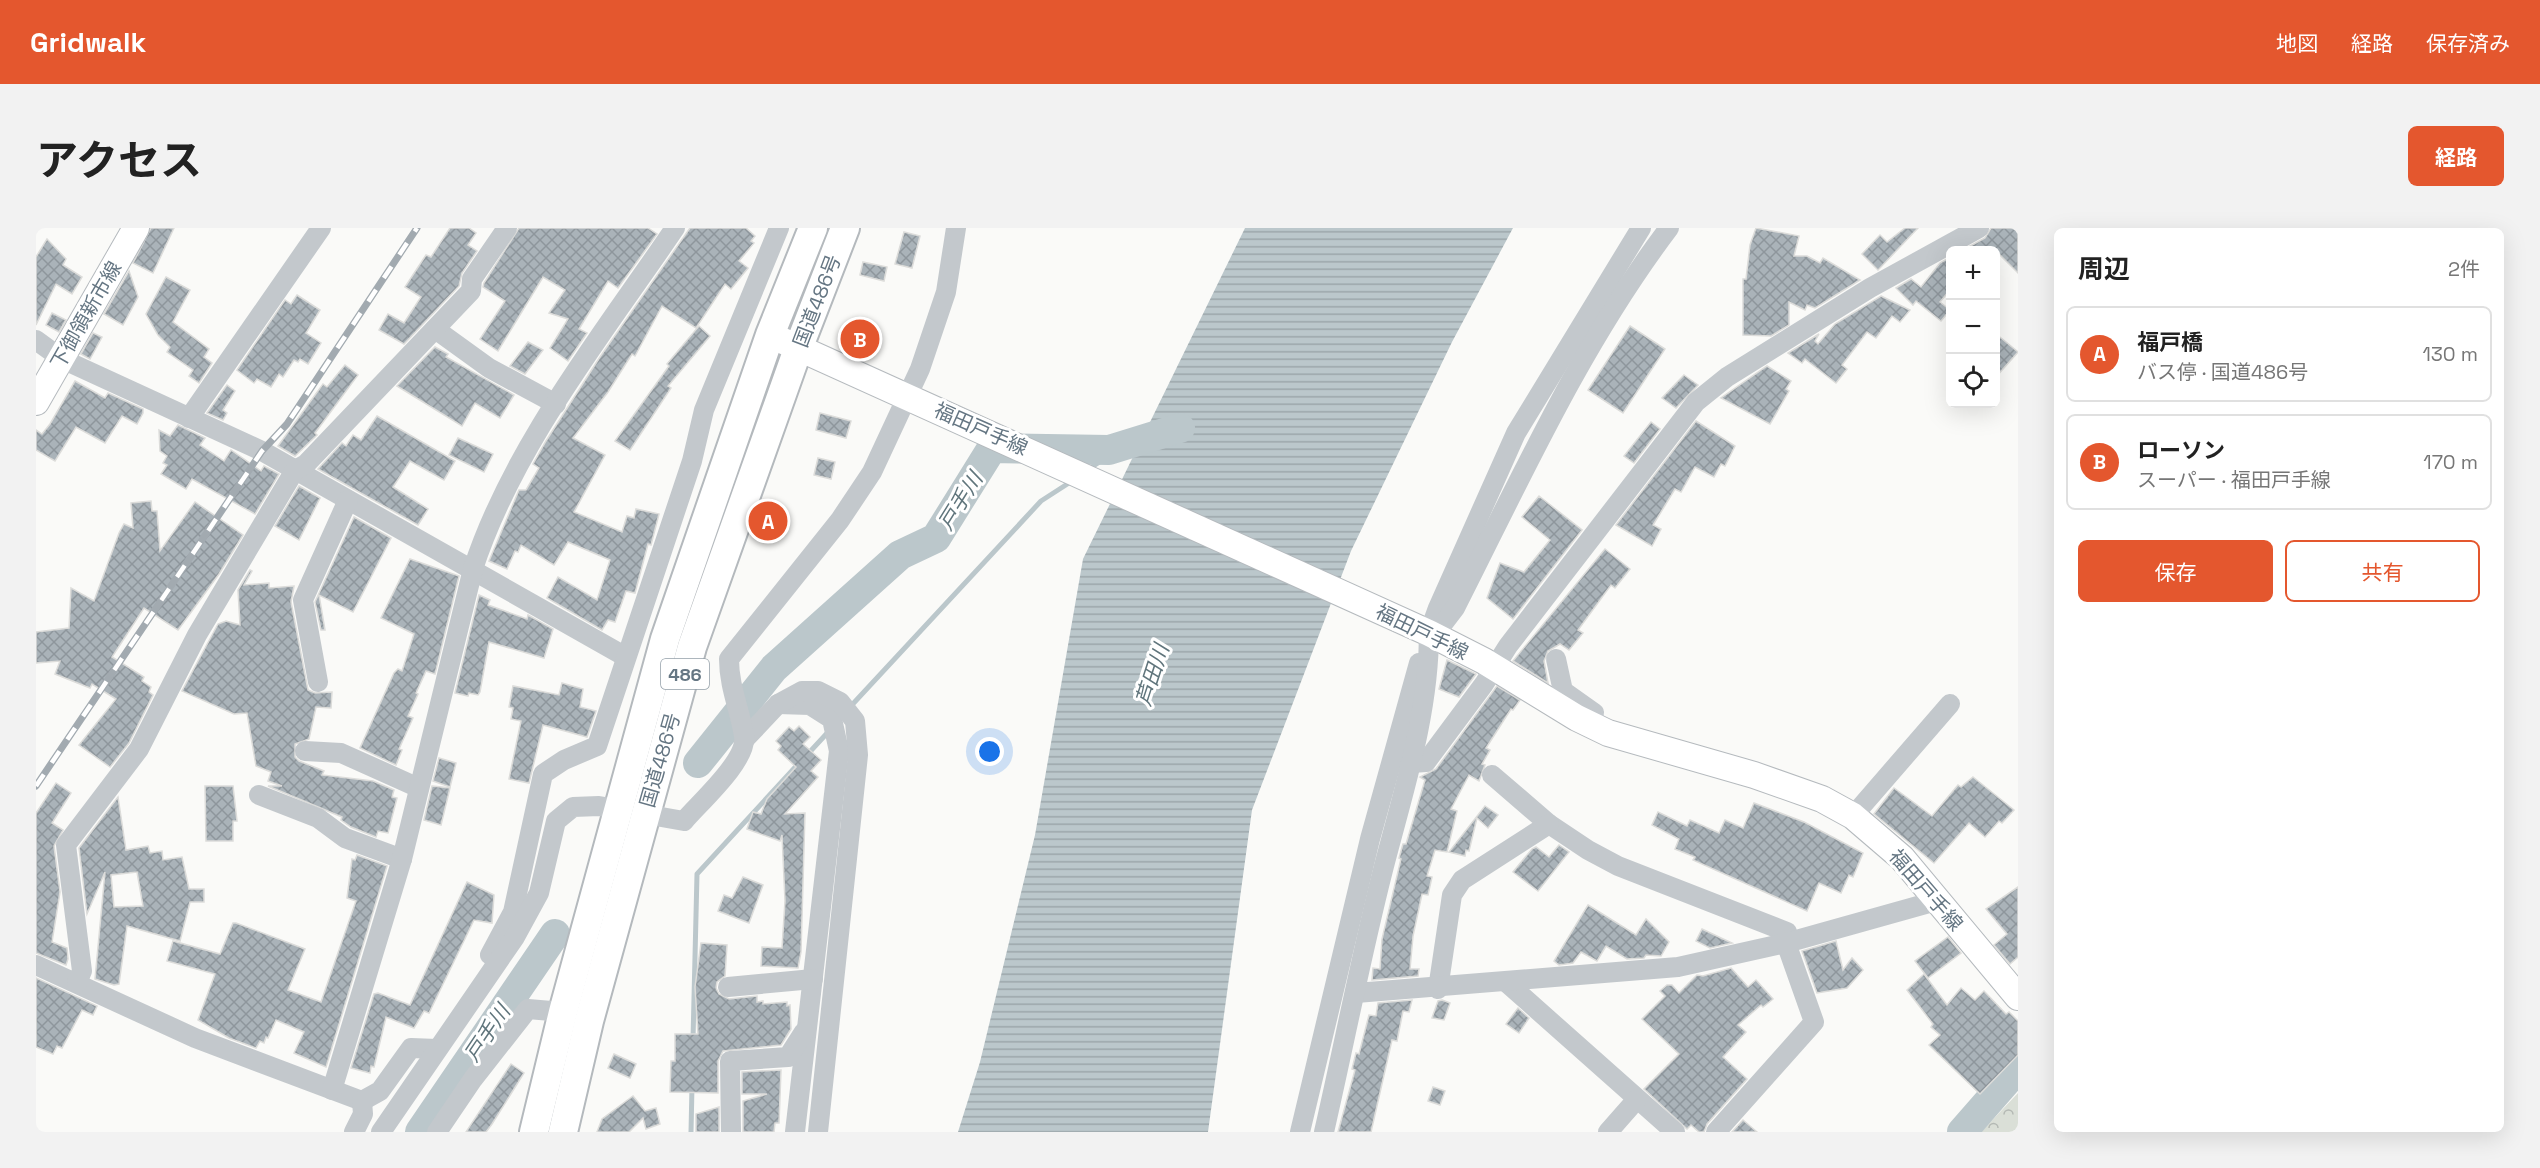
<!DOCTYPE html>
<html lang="ja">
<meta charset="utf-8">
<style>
body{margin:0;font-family:"Space Grotesk","Noto Sans JP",sans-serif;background:#f2f2f2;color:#222}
.controls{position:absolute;right:18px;top:18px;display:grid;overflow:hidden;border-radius:9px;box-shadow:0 6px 24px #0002}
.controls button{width:54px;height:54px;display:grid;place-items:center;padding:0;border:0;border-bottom:2px solid #e0e0e0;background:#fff;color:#222;font:30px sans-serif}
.you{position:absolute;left:954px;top:524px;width:21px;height:21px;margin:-15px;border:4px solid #fff;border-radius:50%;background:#1a73e8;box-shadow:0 0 0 9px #1a73e833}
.badge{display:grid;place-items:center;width:39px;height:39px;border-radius:50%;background:#e4572e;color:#fff;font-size:20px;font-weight:700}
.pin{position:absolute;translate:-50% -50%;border:3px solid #fff;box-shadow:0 2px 6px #0006}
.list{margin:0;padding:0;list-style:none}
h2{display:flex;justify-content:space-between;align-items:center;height:78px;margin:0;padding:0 24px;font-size:26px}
h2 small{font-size:20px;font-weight:400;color:#767676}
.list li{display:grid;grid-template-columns:39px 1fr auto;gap:18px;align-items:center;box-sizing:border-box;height:96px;margin:0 12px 12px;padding:0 12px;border:2px solid #e0e0e0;border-radius:9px}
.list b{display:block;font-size:22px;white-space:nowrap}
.list p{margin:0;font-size:20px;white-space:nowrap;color:#767676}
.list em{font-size:20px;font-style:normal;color:#767676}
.actions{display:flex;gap:12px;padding:18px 24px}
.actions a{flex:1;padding:14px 0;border:2px solid #e4572e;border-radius:9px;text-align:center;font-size:21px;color:#e4572e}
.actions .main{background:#e4572e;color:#fff}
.icon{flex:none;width:33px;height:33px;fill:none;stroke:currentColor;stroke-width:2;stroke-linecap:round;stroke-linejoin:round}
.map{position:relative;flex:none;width:1982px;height:904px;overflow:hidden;border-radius:9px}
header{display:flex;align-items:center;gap:36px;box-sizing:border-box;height:84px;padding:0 30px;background:#e4572e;color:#fff}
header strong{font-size:28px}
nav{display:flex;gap:33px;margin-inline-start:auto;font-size:21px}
.intro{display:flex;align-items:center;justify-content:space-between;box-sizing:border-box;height:144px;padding:0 36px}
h1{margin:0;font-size:42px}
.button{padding:15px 27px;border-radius:9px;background:#e4572e;color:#fff;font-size:21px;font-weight:700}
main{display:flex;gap:36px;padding:0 36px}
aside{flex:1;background:#fff;border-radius:9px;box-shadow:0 6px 24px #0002}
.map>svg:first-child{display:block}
.forest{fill:url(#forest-crowns)}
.water{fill:url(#water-rules)}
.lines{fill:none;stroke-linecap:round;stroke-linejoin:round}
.stream{stroke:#bbc7cb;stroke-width:5}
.river{stroke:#bbc7cb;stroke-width:30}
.building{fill:url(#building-cross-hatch);stroke:#dcdcda;stroke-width:1.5;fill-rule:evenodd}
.major-casing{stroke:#b5babe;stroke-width:28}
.highway-casing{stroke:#b4b9bd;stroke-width:32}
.minor{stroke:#c3c8cc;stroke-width:20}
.major{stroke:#fff;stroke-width:26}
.highway{stroke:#fff;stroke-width:28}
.rail-casing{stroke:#a2aab0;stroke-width:7}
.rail{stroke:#fff;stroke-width:4.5;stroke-dasharray:14;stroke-linecap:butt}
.labels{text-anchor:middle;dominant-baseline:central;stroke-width:6;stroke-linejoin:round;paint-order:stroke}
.shield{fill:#fff;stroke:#939fa8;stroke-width:1.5}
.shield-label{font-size:18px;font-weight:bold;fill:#657683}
.street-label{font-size:20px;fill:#657683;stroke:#fff}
.water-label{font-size:21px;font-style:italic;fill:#60757c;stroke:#fff}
</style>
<header>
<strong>Gridwalk</strong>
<nav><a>地図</a><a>経路</a><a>保存済み</a></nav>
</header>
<div class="intro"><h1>アクセス</h1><a class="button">経路</a></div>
<main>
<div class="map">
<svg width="1982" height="904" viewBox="0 0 1982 904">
<defs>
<pattern id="forest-crowns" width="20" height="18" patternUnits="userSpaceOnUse" patternTransform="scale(1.5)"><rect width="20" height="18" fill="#dadfd7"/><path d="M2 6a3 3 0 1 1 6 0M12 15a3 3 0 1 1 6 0" fill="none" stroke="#b4b9b4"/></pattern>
<pattern id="water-rules" width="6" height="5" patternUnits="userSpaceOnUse" patternTransform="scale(1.5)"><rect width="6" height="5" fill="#bbc7cb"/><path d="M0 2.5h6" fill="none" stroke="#9ca6aa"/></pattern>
<pattern id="building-cross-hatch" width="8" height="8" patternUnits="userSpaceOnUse" patternTransform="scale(1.5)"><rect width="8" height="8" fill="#aab3b9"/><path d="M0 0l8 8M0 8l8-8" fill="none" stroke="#8e969c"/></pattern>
</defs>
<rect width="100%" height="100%" fill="#fafaf8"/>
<!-- forest -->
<polygon class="forest" points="1982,865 1982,904 1945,904"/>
<!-- water -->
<polygon class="water" points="1209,0 1477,0 1416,114 1315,323 1216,582 1172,904 922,904 944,834 999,607 1047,331"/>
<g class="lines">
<!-- stream -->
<g class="stream">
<polyline points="1051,242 1073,228 1110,214"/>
<polyline points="814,479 1005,273 1036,253"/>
<polyline points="770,528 794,502"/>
<polyline points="657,812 661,646 763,535"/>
<polyline points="655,904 656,858"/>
</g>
<!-- river -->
<g class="river">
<polyline points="662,535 738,440 864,327 900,310 956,220 1073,222 1144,200"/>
<polyline points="384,904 519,706"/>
<polyline points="1926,904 1982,840"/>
</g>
</g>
<!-- building -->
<g class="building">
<polygon points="115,0 138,0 117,45 97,35"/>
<polygon points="414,0 433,0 440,5 432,17 441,23 426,45 423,58 368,116 343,102 352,86 368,95 385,69 369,59 390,27 395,29"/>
<polygon points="483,0 612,0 621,6 582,60 572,53 543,101 551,105 532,133 514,120 532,91 513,85 529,62 507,49 462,123 444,111 469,73 447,59 448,55"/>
<polygon points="654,0 710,0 719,8 715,13 718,15 703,33 712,40 695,61 689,56 660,100 626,78 599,128 596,126 572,164 537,210 569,227 538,284 586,304 591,288 598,290 600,281 623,286 615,317 612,316 599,365 590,363 579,394 572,392 566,402 511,370 522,349 561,372 574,332 532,314 518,337 485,317 482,324 479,323 471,341 453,333 483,262 490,262 503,240 497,236 510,213 564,129"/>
<polygon points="1720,0 1763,8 1758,28 1771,28 1784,35 1787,30 1824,52 1779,80 1771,77 1769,82 1753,74 1753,97 1735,108 1707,107 1707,51 1710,51 1714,17"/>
<polygon points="1869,0 1882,0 1842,42 1826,26 1844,7 1851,14"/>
<polygon points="1955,0 1982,0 1982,45 1959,22 1927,22 1949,10"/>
<polygon points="868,4 884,8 876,40 859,36"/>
<polygon points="11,11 30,31 27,37 46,49 36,66 20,56 0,97 0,29"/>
<polygon points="1914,29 1914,62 1904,74 1914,82 1905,93 1880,73 1877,77 1860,60 1875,51 1885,59 1904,35"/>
<polygon points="827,34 851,39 848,53 824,47"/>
<polygon points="93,43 102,69 87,97 68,86"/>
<polygon points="130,49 154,62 137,94 173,121 168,129 176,135 163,155 153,148 157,142 131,124 134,119 122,107 110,86"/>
<polygon points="261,67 284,82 270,105 285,115 272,136 264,131 262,134 258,132 247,149 243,146 235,159 221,151 218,155 201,142 249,72 255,76"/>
<polygon points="1845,68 1874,82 1864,94 1856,88 1840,110 1831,104 1806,137 1811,141 1800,155 1769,131 1766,135 1752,125 1783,106 1779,113 1782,116 1799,96"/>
<polygon points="16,85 30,92 23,104 10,97"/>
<polygon points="663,98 674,108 632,158 635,160 594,222 579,213 633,138 631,136"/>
<polygon points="1594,98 1629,121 1587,185 1552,162"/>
<polygon points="57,105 66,109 54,131 45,126"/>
<polygon points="1959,105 1982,124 1959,150"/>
<polygon points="492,114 507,122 489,146 474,138"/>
<polygon points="399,119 412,126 410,129 478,167 464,190 439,175 426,198 361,158"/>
<polygon points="309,137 322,147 279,205 281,207 259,228 242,218 287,156 291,159"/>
<polygon points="1731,138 1755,153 1750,161 1753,163 1734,196 1685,170"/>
<polygon points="1648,147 1662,157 1640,180 1626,170"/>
<polygon points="39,153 69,170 72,165 107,181 107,185 101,196 86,188 69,215 40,199 19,233 0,222 0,202 6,206 14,196"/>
<polygon points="191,157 199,163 187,182 191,185 187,192 171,185"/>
<polygon points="784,185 815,193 810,210 780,202"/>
<polygon points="341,188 419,233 408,252 374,233 357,259 392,281 382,297 282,241 306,215 310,218 317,207 325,212"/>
<polygon points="1660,193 1699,218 1689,238 1685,236 1678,249 1659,239 1645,264 1639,261 1617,297 1625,301 1616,318 1580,297"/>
<polygon points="1615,194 1624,201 1598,235 1588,228"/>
<polygon points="142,197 169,210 164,217 188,233 195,222 225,243 228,238 243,246 219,286 156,251 150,261 125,246 131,237 127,235 131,228 124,223 123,202 134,208"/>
<polygon points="422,210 457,226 448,244 413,227"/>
<polygon points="782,230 799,234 795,251 778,247"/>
<polygon points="263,258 284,270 263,312 239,298"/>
<polygon points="1503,268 1546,302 1477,391 1451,370 1464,335 1488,344 1514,312 1486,289"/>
<polygon points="115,273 116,283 121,283 124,323 159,274 207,307 183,346 142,402 108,380 76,429 108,449 106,453 115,459 113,464 117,467 93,515 74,539 43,517 80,471 56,456 54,460 19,446 24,433 0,435 0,404 33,400 35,360 58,373 83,305 88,296 97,300 95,275"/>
<polygon points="318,289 355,310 317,384 283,367 289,402 285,402 279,374"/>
<polygon points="1569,321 1594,341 1579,360 1575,357 1542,402 1547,405 1533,422 1524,416 1512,423 1508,433 1512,455 1477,433"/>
<polygon points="374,331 423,348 399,446 390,443 380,465 382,466 372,488 377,490 363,521 366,522 360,537 324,520 358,445 362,441 366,443 378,406 345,390"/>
<polygon points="214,342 216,343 208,357 233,355 233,360 258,358 255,374 272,462 279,465 296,464 295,480 280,479 273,511 259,516 259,529 263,533 288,543 286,547 337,553 358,562 356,569 361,570 352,605 342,603 340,609 315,599 305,592 306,589 232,558 246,558 232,553 235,544 220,538 211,485 198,486 146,463 182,396 190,393 204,397 202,362"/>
<polygon points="443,367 454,372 452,377 491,391 492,387 517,401 508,430 453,414 444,464 442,467 433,465 432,468 419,465"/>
<polygon points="1411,432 1440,446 1423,469 1403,461"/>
<polygon points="526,455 547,461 544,479 560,483 551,509 507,497 493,555 473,551 485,493 475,491 477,480 473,479 477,458 523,467"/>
<polygon points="1461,458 1484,472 1477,482 1475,481 1450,520 1454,522 1446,536 1449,537 1443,553 1433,547 1415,581 1421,583 1411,624 1399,622 1391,648 1396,649 1392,667 1386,666 1377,708 1374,741 1383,741 1382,748 1336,752 1337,740 1344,741 1346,711 1365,631 1363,630 1367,616 1370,616 1389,552 1384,549 1400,541"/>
<polygon points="763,498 774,509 767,516 785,532 775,543 782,549 749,586 769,585 765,724 762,740 725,738 726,719 746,720 749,673 746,607 744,613 711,601 717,584 725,586 731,571 760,539 742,522 745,518 740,513 753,499 758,503"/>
<polygon points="403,530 420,535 414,559 397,553"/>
<polygon points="1937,549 1978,582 1966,595 1963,593 1949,609 1933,595 1898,635 1838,586 1858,560 1896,588 1922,557 1925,559"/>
<polygon points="20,555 35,565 16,595 27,602 18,618 24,664 16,714 31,720 32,731 30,737 0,725 0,585"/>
<polygon points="169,558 197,558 201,593 197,593 197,613 170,613"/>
<polygon points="396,558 414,560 405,597 388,592"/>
<path d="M82,569L90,622L112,618L114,625L126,623L127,632L146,629L153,661H168V674H154L144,713L91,698L83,756L78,757L59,751L69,644L51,686L43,620ZM101,644L107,678L78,679L75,647Z"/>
<polygon points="1718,575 1768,594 1827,625 1817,649 1813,647 1805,665 1783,655 1771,683 1657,632 1659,629 1639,621 1643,611 1616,597 1622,584 1651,598 1654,592 1683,605 1689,592 1707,600"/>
<polygon points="1449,578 1462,587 1452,600 1441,590 1433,623 1430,622 1429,628 1413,624"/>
<polygon points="1523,617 1533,624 1502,663 1477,644 1496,621 1500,619 1513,629"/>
<polygon points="321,627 351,638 290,839 258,825 268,804 240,792 232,810 230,809 228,815 224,813 220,820 193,810 162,792 179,746 131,733 137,713 184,726 197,695 200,695 269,721 252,762 285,774 320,673 311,670 316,631 319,632"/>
<polygon points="707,649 727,657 713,695 682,683 688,667 696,670"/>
<polygon points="431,654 458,667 456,695 438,692 393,785 388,783 378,800 350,789 338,839 335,838 334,845 315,840 338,766 342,765 374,777"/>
<polygon points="1982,659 1982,729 1974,736 1958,717 1971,706 1950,681"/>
<polygon points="1552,677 1600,707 1610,691 1633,714 1625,728 1610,727 1608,730 1591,731 1570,718 1561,733 1545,724 1537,735 1523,737 1518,733"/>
<polygon points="1666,701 1685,710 1696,715 1674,720 1660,713"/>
<polygon points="1912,709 1925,725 1892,750 1879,733"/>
<polygon points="1800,713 1807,742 1816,730 1827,742 1811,760 1781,765 1766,723"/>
<polygon points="665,715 691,717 689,748 681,754 680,760 683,766 693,771 721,768 721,774 727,773 727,776 751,774 751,778 754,777 755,801 745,817 687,823 682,833 682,865 634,864 635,833 639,833 639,806 662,806 659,759"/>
<polygon points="1695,740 1712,759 1720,752 1737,771 1727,779 1725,777 1702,797 1710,804 1687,829 1711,851 1671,896 1668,904 1663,904 1655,897 1651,901 1608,861 1643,826 1606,791 1629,768 1624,763 1631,757 1636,757 1643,765 1661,747 1667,748"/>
<polygon points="1888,746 1911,777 1925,760 1939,772 1948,763 1970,786 1973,784 1982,793 1982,827 1944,866 1893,817 1904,807 1895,799 1897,796 1871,762"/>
<polygon points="0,750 61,778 57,787 46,782 26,820 21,818 17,826 0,819"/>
<polygon points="1376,772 1373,784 1367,783 1361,813 1356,812 1335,904 1302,904 1319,842 1316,841 1320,825 1323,826 1333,787 1340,788 1342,775"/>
<polygon points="1406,772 1414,775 1408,792 1396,790 1402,773"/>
<polygon points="1482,780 1493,790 1483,805 1470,796"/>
<polygon points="578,826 600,836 594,850 572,840"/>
<polygon points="475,836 488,845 456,896 450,904 430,904"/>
<polygon points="745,842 743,895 739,895 738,904 707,904 707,873 731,866 706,866 706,844"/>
<polygon points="1397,859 1409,863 1404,877 1392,873"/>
<polygon points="597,868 609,883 620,880 624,896 610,901 607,890 593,904 561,904 566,891"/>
<polygon points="683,879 683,904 660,904 660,886"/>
<polygon points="1707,892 1721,904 1696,904"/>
</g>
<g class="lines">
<defs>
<g id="major">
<polyline points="734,107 1393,405 1448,433 1541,490 1572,505 1718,547 1786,571 1817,588 1866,630 1982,769"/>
<polyline points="0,174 100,0"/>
</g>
<g id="highway">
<polyline points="498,904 527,784 629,411 734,107 777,0"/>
<polyline points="527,904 553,793 656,419 762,121 809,0"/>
</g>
</defs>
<!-- major casing -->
<use href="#major" class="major-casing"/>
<!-- highway casing -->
<use href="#highway" class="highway-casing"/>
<!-- minor -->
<g class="minor">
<polyline points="399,101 453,140 520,176"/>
<polyline points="0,112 26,131 226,223 590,429"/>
<polyline points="153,190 285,0"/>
<polyline points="1393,405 1402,380 1480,205 1605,0"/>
<polyline points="1520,431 1527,463 1558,485 1555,496"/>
<polyline points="282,454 267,372 312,272"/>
<polyline points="742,476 774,477 796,491 803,523 759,904"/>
<polyline points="709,511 742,476 766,463 782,463 804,474 819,493 822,527 782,904"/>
<polyline points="269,523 305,525 383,560"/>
<polyline points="1376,535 1390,534 1448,456 1472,418 1660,174 1691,149 1834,60 1943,0"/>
<polyline points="1456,547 1513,596 1552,622 1582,638 1751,704 1750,715 1778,794 1680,904"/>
<polyline points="223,567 282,590 309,610 366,631"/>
<polyline points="1817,588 1914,476"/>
<polyline points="454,727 477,684 507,546 528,532 561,518 656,233 668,182 743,0"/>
<polyline points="0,737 159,810 326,873 344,863 375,820 401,821"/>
<polyline points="1470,754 1639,904"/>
<polyline points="41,755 46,743 30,617 103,521 161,407 259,242 270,236 435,63 436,51 471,0"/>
<polyline points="692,759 777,751"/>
<polyline points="1402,761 1416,667 1426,652 1513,596"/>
<polyline points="1320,765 1642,739 1750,715 1900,673"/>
<path d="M296,862L366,631L437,341C477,218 567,106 639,0"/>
<polyline points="318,904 327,886 326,873"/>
<path d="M345,904L479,709L503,665L520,593L537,579L563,578L648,593C663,575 712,532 708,508C704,482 693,459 693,431L804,292L836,244L884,141L910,64L920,0"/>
<polyline points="401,904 437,851 492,781 527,784"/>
<polyline points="695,904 694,833 752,829 768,804"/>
<polyline points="1264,904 1334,611 1383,435"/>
<path d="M1288,904C1308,817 1325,728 1347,642C1367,564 1393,486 1393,405L1406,397L1419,380C1485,250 1545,116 1633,0"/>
<polyline points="1572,904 1601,871"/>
</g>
<!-- major -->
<use href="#major" class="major"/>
<!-- highway -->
<use href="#highway" class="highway"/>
<defs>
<polyline id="rail" points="0,558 226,223 251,196 381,0"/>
</defs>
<!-- rail casing -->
<use href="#rail" class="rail-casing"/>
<!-- rail -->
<use href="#rail" class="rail"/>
</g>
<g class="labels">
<!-- shield labels -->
<rect class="shield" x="625" y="431" width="48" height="30" rx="4.5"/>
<g class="shield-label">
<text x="649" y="446">486</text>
</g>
<!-- street labels -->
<g class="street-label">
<text transform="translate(781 73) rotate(-69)">国道486号</text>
<text transform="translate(50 87) rotate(-60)">下御領新市線</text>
<text transform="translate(945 201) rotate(24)">福田戸手線</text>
<text transform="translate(1386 404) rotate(26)">福田戸手線</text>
<text transform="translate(624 532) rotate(-74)">国道486号</text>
<text transform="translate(1890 662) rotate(49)">福田戸手線</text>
</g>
<!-- water labels -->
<g class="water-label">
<text transform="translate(924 273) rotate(-58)">戸手川</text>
<text transform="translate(1116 447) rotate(-72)">芦田川</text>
<text transform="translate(451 805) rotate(-56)">戸手川</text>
</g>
</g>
</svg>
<div class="controls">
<button>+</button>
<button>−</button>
<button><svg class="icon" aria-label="locate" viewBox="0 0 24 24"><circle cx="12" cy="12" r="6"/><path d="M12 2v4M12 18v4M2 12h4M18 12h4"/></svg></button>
</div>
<div class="you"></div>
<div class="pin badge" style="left:732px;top:293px">A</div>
<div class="pin badge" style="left:824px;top:111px">B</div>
</div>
<aside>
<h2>周辺<small>2件</small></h2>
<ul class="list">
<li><span class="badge">A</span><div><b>福戸橋</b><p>バス停 · 国道486号</p></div><em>130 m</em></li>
<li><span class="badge">B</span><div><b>ローソン</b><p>スーパー · 福田戸手線</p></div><em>170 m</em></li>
</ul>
<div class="actions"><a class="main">保存</a><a>共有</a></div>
</aside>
</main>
